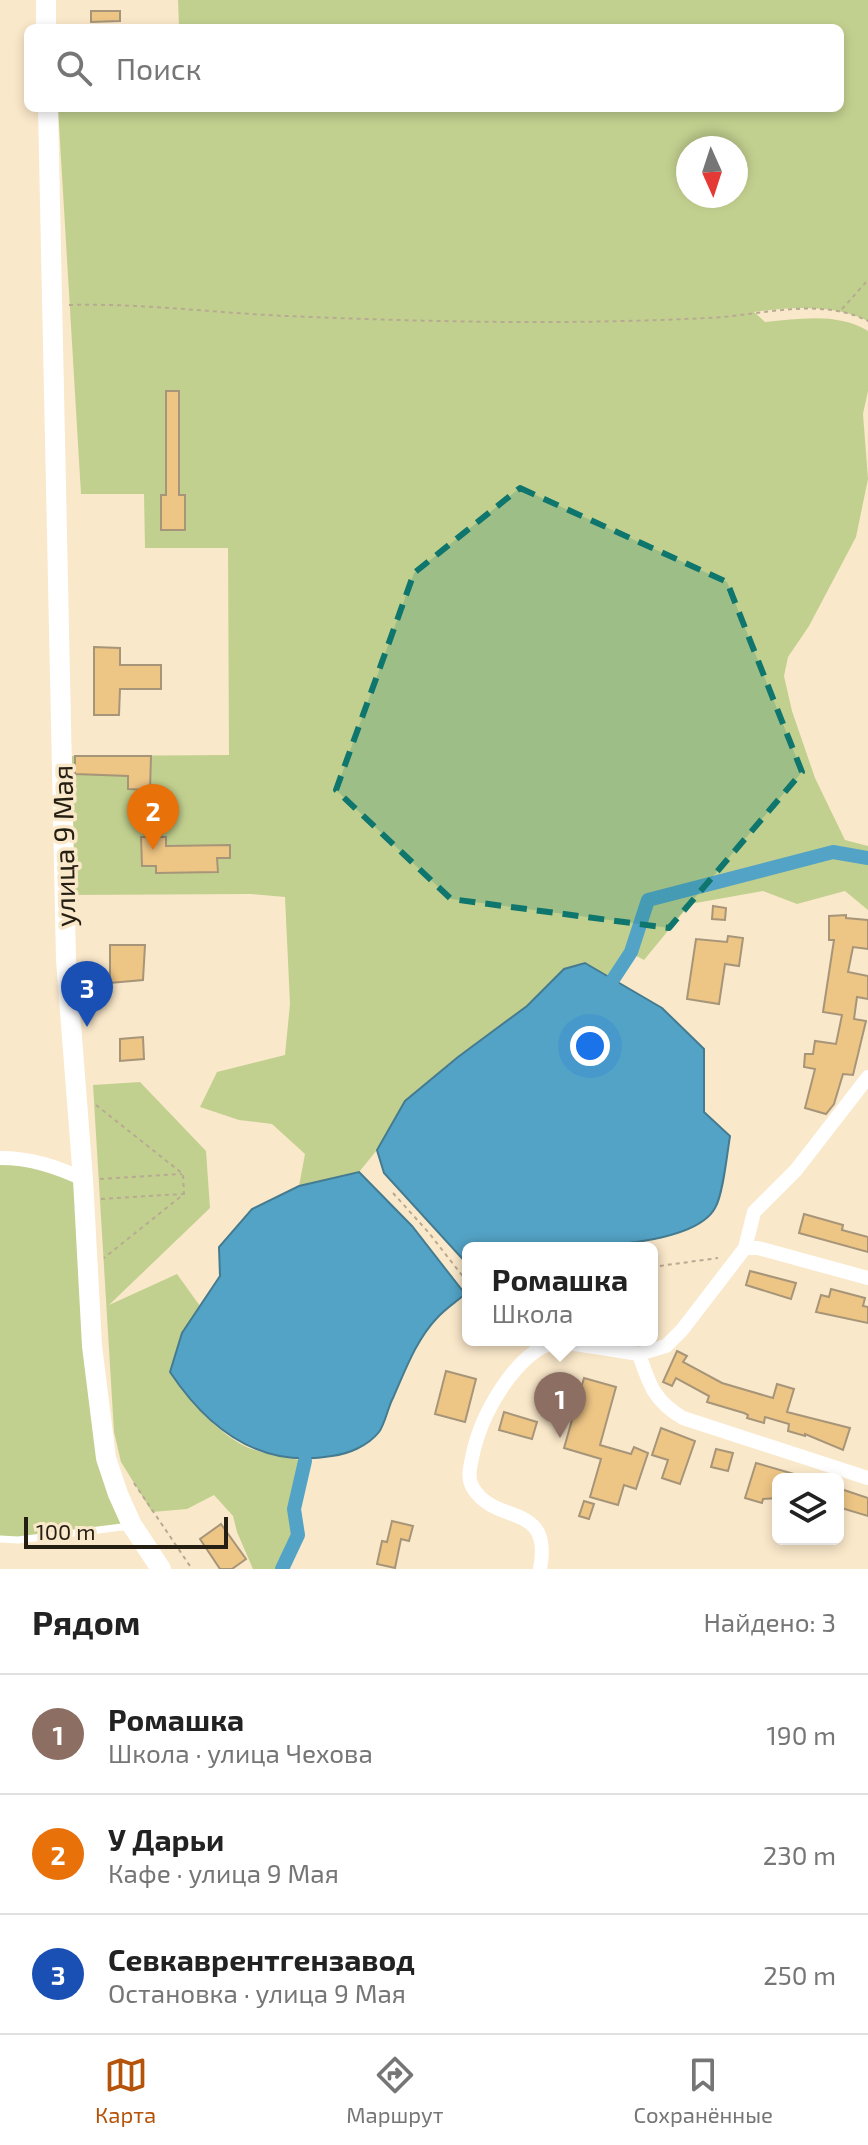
<!DOCTYPE html>
<html lang="ru">
<meta charset="utf-8">
<style>
body{margin:0;font-family:"Exo 2",sans-serif;background:#f6f6f6;color:#222}
.controls{position:absolute;right:24px;bottom:24px;display:grid;overflow:hidden;border-radius:12px;box-shadow:0 4px 12px #0003}
.controls button{width:72px;height:72px;display:grid;place-items:center;padding:0;border:0;border-bottom:2px solid #e0e0e0;background:#fff;color:#222;font:40px sans-serif}
.compass{position:absolute;left:676px;top:136px;width:72px;height:72px;border-radius:50%;background:#fff;box-shadow:0 4px 12px #0003;rotate:177deg}
.scale{position:absolute;left:24px;bottom:20px;width:204px;box-sizing:border-box;padding-left:8px;border:4px solid #241e13;border-top:0;font-size:22px;line-height:28px;white-space:nowrap;color:#241e13;-webkit-text-stroke:6px #fae8ca;paint-order:stroke}
.you{position:absolute;left:590px;top:1046px;width:28px;height:28px;margin:-20px;border:6px solid #fff;border-radius:50%;background:#1a73e8;box-shadow:0 0 0 12px #1a73e833}
.badge{display:grid;place-items:center;width:52px;height:52px;border-radius:50%;background:#b45309;color:#fff;font-size:26px;font-weight:700}
.pin{position:absolute;translate:-50% -66px;filter:drop-shadow(0 2px 4px #0008)}
.pin::after{content:'';position:absolute;top:42px;width:28px;height:24px;background:inherit;clip-path:polygon(0 0,100% 0,50% 100%)}
.popup{position:absolute;left:462px;top:1242px;width:196px;height:104px;box-sizing:border-box;display:grid;place-content:center;border-radius:12px;background:#fff;filter:drop-shadow(0 2px 6px #0005);font-size:26px;white-space:nowrap;color:#767676}
.popup b{font-size:30px;color:#222}
.popup::after{content:'';position:absolute;left:50%;top:100%;margin-left:-16px;border:16px solid transparent;border-top-color:#fff}
.list{margin:0;padding:0;list-style:none}
h2{display:flex;justify-content:space-between;align-items:center;height:104px;margin:0;padding:0 32px;font-size:34px}
h2 small{font-size:26px;font-weight:400;color:#767676}
.list li{display:grid;grid-template-columns:52px 1fr auto;gap:24px;align-items:center;box-sizing:border-box;height:120px;padding:0 32px;border-top:2px solid #e0e0e0}
.list b{display:block;font-size:30px;white-space:nowrap}
.list p{margin:0;font-size:26px;white-space:nowrap;color:#767676}
.list em{font-size:26px;font-style:normal;color:#767676}
.icon{flex:none;width:44px;height:44px;fill:none;stroke:currentColor;stroke-width:2;stroke-linecap:round;stroke-linejoin:round}
.map{position:relative;flex:none;width:868px;height:1569px;overflow:hidden}
.search{position:absolute;background:#fff;box-shadow:0 4px 12px #0003;left:24px;right:24px;top:24px;height:88px;display:flex;align-items:center;gap:20px;box-sizing:border-box;padding:0 28px;border-radius:12px;color:#767676;font-size:30px}
.sheet{height:464px;background:#fff}
nav{display:flex;justify-content:space-around;align-items:center;box-sizing:border-box;height:112px;border-top:2px solid #e0e0e0;background:#fff;font-size:22px;color:#767676}
nav a{display:grid;justify-items:center;gap:4px}
nav .on{color:#b45309}
.map>svg:first-child{display:block}
.green{fill:#c2d08f;fill-rule:evenodd}
.water{fill:#53a3c6;stroke:#457b90;stroke-width:2}
.lines{fill:none;stroke-linecap:round;stroke-linejoin:round}
.canal{stroke:#53a3c6;stroke-width:14}
.building{fill:#edc585;stroke:#a79579;stroke-width:2}
.path{stroke:#b8aa92;stroke-width:2;stroke-dasharray:4 4;stroke-linecap:butt}
.lane{stroke:#fff;stroke-width:7}
.street{stroke:#fff;stroke-width:14}
.secondary{stroke:#fff;stroke-width:20}
.marked{fill:#0f766e;fill-opacity:0.2;stroke:#0f766e;stroke-width:6;stroke-dasharray:16 10;stroke-linejoin:round}
.labels{text-anchor:middle;dominant-baseline:central;stroke-width:7;stroke-linejoin:round;paint-order:stroke}
.street-label{font-size:28px;fill:#241e13;stroke:#fae8ca}
</style>
<div class="map">
<svg width="868" height="1569" viewBox="0 0 868 1569">
<rect width="100%" height="100%" fill="#fae8ca"/>
<!-- green -->
<g class="green">
<path d="M178,0H868V321C833,304 792,307 754,312L765,322C799,319 837,312 868,331V391L863,414L868,479L856,537L809,626L788,657L784,676L792,711L815,778L845,840L868,846V910L845,891L797,904L763,891L690,904L644,960L631,953L612,981L585,963L564,969L527,1006L457,1057L405,1101L377,1150L359,1172L299,1186L305,1154L272,1124L239,1120L200,1107L217,1072L285,1055L290,1004L285,897L251,894L72,895V756L229,755L228,548H145L144,494H81L58,108H840V28H179ZM688,148H736V196H688Z"/>
<path d="M140,1082L206,1151L210,1208L109,1305L177,1274L200,1306L182,1333L170,1372C188,1398 212,1427 239,1443C258,1454 283,1457 305,1461L294,1509L298,1535L282,1569H253L237,1532L233,1516L214,1495L187,1509L152,1512L121,1462L114,1432L93,1085Z"/>
<polygon points="0,1158 83,1179 95,1389 132,1525 0,1539"/>
</g>
<!-- water -->
<g class="water">
<path d="M585,963L662,1008L704,1049V1112L730,1136C727,1154 723,1195 715,1208C689,1256 518,1248 468,1248V1265L384,1173L377,1150L405,1101L458,1057L527,1006L564,969Z"/>
<path d="M359,1172L412,1226L465,1294C456,1302 445,1309 437,1318C416,1340 405,1371 393,1398C388,1407 385,1424 379,1432C368,1446 348,1454 332,1456C260,1469 208,1429 170,1372L182,1333L220,1276L219,1247L252,1209L299,1186Z"/>
</g>
<g class="lines">
<!-- canal -->
<g class="canal">
<polyline points="612,981 631,952 648,900 833,852 868,858"/>
<polyline points="282,1569 298,1535 294,1509 305,1461"/>
</g>
</g>
<!-- building -->
<g class="building">
<polygon points="91,11 120,11 120,21 91,22"/>
<polygon points="166,391 179,391 179,495 185,495 185,530 161,530 161,495 166,495"/>
<polygon points="94,647 120,648 120,665 161,665 161,689 120,689 119,715 94,715"/>
<polygon points="75,756 151,756 150,790 128,789 128,776 75,774"/>
<polygon points="141,837 166,837 166,846 230,845 230,858 217,858 218,872 156,873 156,866 142,866"/>
<polygon points="713,906 726,908 725,920 712,919"/>
<polygon points="846,915 846,918 868,920 868,949 853,947 848,972 868,976 868,999 857,997 854,1019 866,1021 853,1075 843,1074 834,1104 826,1114 805,1108 815,1069 804,1067 805,1054 813,1054 815,1041 836,1044 842,1015 823,1012 834,940 829,940 829,916"/>
<polygon points="728,936 743,938 739,966 725,964 719,1004 687,999 696,939 727,942"/>
<polygon points="110,945 145,945 143,980 110,983"/>
<polygon points="143,1037 144,1059 120,1061 120,1039"/>
<polygon points="804,1214 843,1225 842,1230 868,1237 868,1252 799,1233"/>
<polygon points="750,1271 796,1283 791,1299 746,1285"/>
<polygon points="831,1289 865,1298 863,1306 868,1307 868,1323 816,1312 821,1295 829,1297"/>
<polygon points="677,1351 687,1356 683,1362 722,1383 773,1398 777,1384 794,1389 787,1412 850,1428 843,1450 805,1434 805,1436 788,1431 789,1424 765,1417 764,1423 747,1418 748,1415 744,1413 707,1402 709,1396 676,1378 672,1386 663,1382"/>
<polygon points="446,1371 476,1379 465,1422 435,1414"/>
<polygon points="584,1378 616,1387 600,1445 631,1454 634,1447 648,1453 636,1489 624,1485 618,1505 590,1497 601,1459 564,1448"/>
<polygon points="504,1412 537,1422 532,1439 499,1430"/>
<polygon points="661,1428 695,1441 680,1484 662,1478 668,1460 652,1455"/>
<polygon points="716,1449 733,1453 728,1471 711,1467"/>
<polygon points="756,1463 801,1476 801,1479 778,1479 778,1498 763,1499 762,1503 745,1498"/>
<polygon points="838,1488 868,1498 868,1516 838,1507"/>
<polygon points="584,1501 594,1504 589,1519 579,1516"/>
<polygon points="392,1521 413,1526 409,1541 401,1539 395,1568 377,1564 382,1541 387,1542"/>
<polygon points="221,1524 246,1559 232,1569 220,1569 200,1539"/>
</g>
<g class="lines">
<!-- path -->
<g class="path">
<path d="M69,305C142,303 215,313 287,316C427,322 567,325 707,318C761,316 817,296 868,321"/>
<polyline points="842,309 868,280"/>
<polyline points="96,1105 183,1174 184,1194 104,1258"/>
<polyline points="100,1179 182,1174"/>
<polyline points="393,1193 429,1233 468,1283"/>
<polyline points="101,1199 183,1194"/>
<polyline points="652,1267 718,1258"/>
<polyline points="134,1483 192,1569"/>
</g>
<!-- lane -->
<polyline class="lane" points="0,1539 18,1540 130,1526"/>
<!-- street -->
<g class="street">
<path d="M0,1158C30,1158 55,1166 83,1179"/>
<polyline points="745,1248 754,1212 796,1170 868,1077"/>
<path d="M639,1354C649,1384 654,1401 683,1418L868,1478"/>
<path d="M540,1569C553,1501 496,1526 473,1488C467,1478 470,1468 472,1458C480,1416 514,1354 556,1341L639,1354L666,1346L682,1330L745,1248H758L868,1278"/>
</g>
<!-- secondary -->
<g class="secondary">
<polyline points="46,0 46,28"/>
<polyline points="48,108 66,960 83,1179 92,1346 106,1458 118,1494 132,1525 161,1569"/>
</g>
</g>
<!-- marked area -->
<path class="marked" d="M520,488L727,582L802,772L669,928L451,899L336,790L414,573Z"/>
<g class="labels">
<!-- street labels -->
<g class="street-label">
<text transform="translate(63 846) rotate(-91)">улица 9 Мая</text>
</g>
</g>
</svg>
<div class="controls">
<button><svg class="icon" aria-label="layers" viewBox="0 0 24 24"><path d="M12 4l9 5-9 5-9-5zM3 14l9 5 9-5"/></svg></button>
</div>
<svg class="compass" viewBox="-18 -18 36 36"><path d="M0-13l5 13h-10z" fill="#e53935"/><path d="M0 13l5-13h-10z" fill="#767676"/></svg>
<div class="scale">100 m</div>
<div class="you"></div>
<div class="pin badge" style="left:560px;top:1438px;background:#8d6e63">1</div>
<div class="popup"><b>Ромашка</b>Школа</div>
<div class="pin badge" style="left:153px;top:850px;background:#e8710a">2</div>
<div class="pin badge" style="left:87px;top:1027px;background:#1a4fb4">3</div>
<div class="search"><svg class="icon" aria-label="search" viewBox="0 0 24 24"><circle cx="10" cy="10" r="6"/><path d="M15 15l6 6"/></svg>Поиск</div>
</div>
<section class="sheet">
<h2>Рядом<small>Найдено: 3</small></h2>
<ul class="list">
<li><span class="badge" style="background:#8d6e63">1</span><div><b>Ромашка</b><p>Школа · улица Чехова</p></div><em>190 m</em></li>
<li><span class="badge" style="background:#e8710a">2</span><div><b>У Дарьи</b><p>Кафе · улица 9 Мая</p></div><em>230 m</em></li>
<li><span class="badge" style="background:#1a4fb4">3</span><div><b>Севкаврентгензавод</b><p>Остановка · улица 9 Мая</p></div><em>250 m</em></li>
</ul>
</section>
<nav>
<a class="on"><svg class="icon" aria-label="map" viewBox="0 0 24 24"><path d="M3 6l6-2 6 2 6-2v14l-6 2-6-2-6 2zM9 4v14M15 6v14"/></svg>Карта</a>
<a><svg class="icon" aria-label="directions" viewBox="0 0 24 24"><path d="M12 3l9 9-9 9-9-9zM9 14v-3h6M13 9l2 2-2 2"/></svg>Маршрут</a>
<a><svg class="icon" aria-label="saved" viewBox="0 0 24 24"><path d="M7 4h10v16l-5-4-5 4z"/></svg>Сохранённые</a>
</nav>
